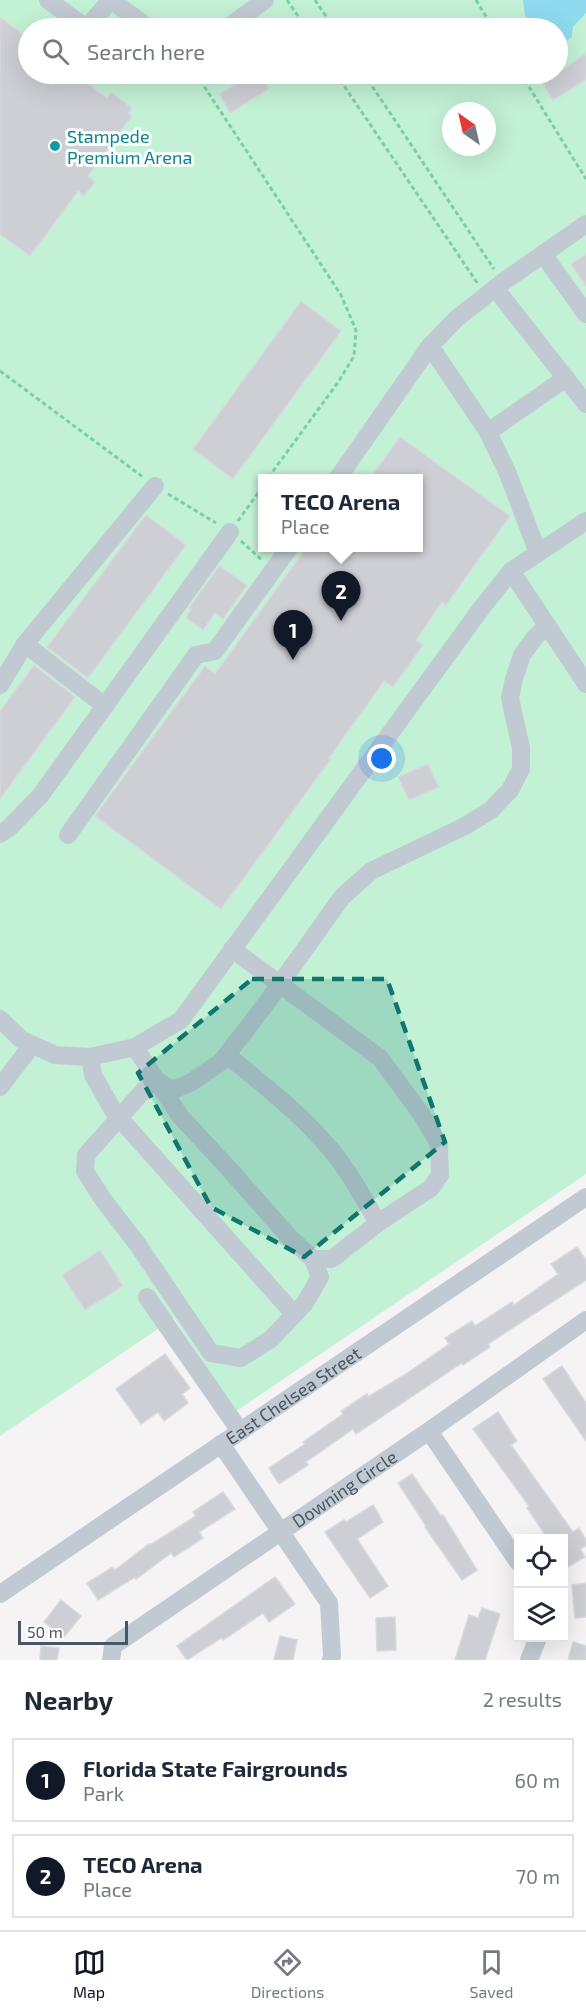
<!DOCTYPE html>
<style>
body{margin:0;font-family:"Exo 2",sans-serif;background:#f6f6f7;color:#1f2937}
.controls{position:absolute;right:18px;bottom:18px;display:grid;overflow:hidden;border-radius:0px;box-shadow:0 6px 24px #0002}
.controls button{width:54px;height:54px;display:grid;place-items:center;padding:0;border:0;border-bottom:2px solid #e0e1e3;background:#fff;color:#1f2937;font:30px sans-serif}
.compass{position:absolute;left:442px;top:102px;width:54px;height:54px;border-radius:50%;background:#fff;box-shadow:0 6px 24px #0002;rotate:326deg}
.scale{position:absolute;left:18px;bottom:15px;width:110px;box-sizing:border-box;padding-left:6px;border:3px solid #4a5661;border-top:0;font-size:16px;line-height:21px;white-space:nowrap;color:#4a5661;-webkit-text-stroke:4px #fff;paint-order:stroke}
.you{position:absolute;left:382px;top:759px;width:21px;height:21px;margin:-15px;border:4px solid #fff;border-radius:50%;background:#1a73e8;box-shadow:0 0 0 9px #1a73e833}
.badge{display:grid;place-items:center;width:39px;height:39px;border-radius:50%;background:#111827;color:#fff;font-size:20px;font-weight:700}
.pin{position:absolute;translate:-50% -50px;filter:drop-shadow(0 2px 3px #0008)}
.pin::after{content:'';position:absolute;top:32px;width:21px;height:18px;background:inherit;clip-path:polygon(0 0,100% 0,50% 100%)}
.popup{position:absolute;left:258px;top:474px;width:165px;height:78px;box-sizing:border-box;display:grid;place-content:center;border-radius:0px;background:#fff;filter:drop-shadow(0 2px 4px #0005);font-size:20px;white-space:nowrap;color:#747a83}
.popup b{font-size:22px;color:#1f2937}
.popup::after{content:'';position:absolute;left:50%;top:100%;margin-left:-12px;border:12px solid transparent;border-top-color:#fff}
.list{margin:0;padding:0;list-style:none}
h2{display:flex;justify-content:space-between;align-items:center;height:78px;margin:0;padding:0 24px;font-size:26px}
h2 small{font-size:20px;font-weight:400;color:#747a83}
.list li{display:grid;grid-template-columns:39px 1fr auto;gap:18px;align-items:center;box-sizing:border-box;height:84px;margin:0 12px 12px;padding:0 12px;border:2px solid #e0e1e3;border-radius:0px}
.list b{display:block;font-size:22px;white-space:nowrap}
.list p{margin:0;font-size:20px;white-space:nowrap;color:#747a83}
.list em{font-size:20px;font-style:normal;color:#747a83}
.icon{flex:none;width:33px;height:33px;fill:none;stroke:currentColor;stroke-width:2;stroke-linecap:round;stroke-linejoin:round}
.map{position:relative;flex:none;width:586px;height:1660px;overflow:hidden}
.search{position:absolute;background:#fff;box-shadow:0 6px 24px #0002;left:18px;right:18px;top:18px;height:66px;display:flex;align-items:center;gap:15px;box-sizing:border-box;padding:0 21px;border-radius:33px;color:#747a83;font-size:22px}
.sheet{height:270px;background:#fff}
nav{display:flex;justify-content:space-around;align-items:center;box-sizing:border-box;height:84px;border-top:2px solid #e0e1e3;background:#fff;font-size:16px;color:#747a83}
nav a{display:grid;justify-items:center;gap:3px}
nav .on{color:#111827}
.map>svg:first-child{display:block}
.green{fill:#c3f1d5;fill-rule:evenodd}
.water{fill:#90daee}
.building{fill:#cdcfd5;stroke:#d7d9de;stroke-width:1.5}
.lines{fill:none;stroke-linecap:round;stroke-linejoin:round}
.path{stroke:#7ad0a6;stroke-width:3;stroke-dasharray:4.5 3;stroke-linecap:butt}
.minor{stroke:#c1cad2;stroke-width:18}
.marked{fill:#0f766e;fill-opacity:0.2;stroke:#0f766e;stroke-width:4.5;stroke-dasharray:12 8;stroke-linejoin:round}
.culture-dot{fill:#0f9aa8;stroke:#fff;stroke-width:2}
.labels{text-anchor:middle;dominant-baseline:central;stroke-width:6;stroke-linejoin:round;paint-order:stroke}
.culture-label{font-size:18px;fill:#0d838f;stroke:#fff;text-anchor:start}
.street-label{font-size:18px;fill:#4a5661;stroke:#fff}
</style>
<div class="map">
<svg width="586" height="1660" viewBox="0 0 586 1660">
<rect width="100%" height="100%" fill="#f5f3f3"/>
<!-- green -->
<path class="green" d="M0,0H586V1174L235,1412L174,1318L0,1436ZM28,28H558V74H28ZM451,111H487V147H451ZM263,478H419V548H263Z"/>
<!-- water -->
<polygon class="water" points="523,0 586,0 586,13 573,27 572,37 563,43 558,39 558,28 543,28 525,16"/>
<!-- building -->
<g class="building">
<polygon points="0,17 28,38 28,74 75,74 107,98 111,92 132,108 128,113 132,116 88,176 95,182 84,196 78,191 30,256 0,234"/>
<polygon points="586,53 586,80 553,100 543,84"/>
<polygon points="252,74 260,74 269,89 230,113 219,94"/>
<polygon points="586,254 586,286 571,264"/>
<polygon points="301,301 341,331 233,479 193,449"/>
<polygon points="400,437 510,516 446,605 442,602 416,640 423,645 393,687 384,681 329,758 331,759 221,909 95,816 205,666 215,674 306,548 419,548 419,478 370,478"/>
<polygon points="146,515 186,545 88,678 47,647"/>
<polygon points="219,566 247,585 223,619 215,613 203,630 186,618 191,609 189,608"/>
<polygon points="34,665 75,697 0,799 0,711"/>
<polygon points="428,764 439,787 409,800 398,777"/>
<polygon points="577,1247 586,1260 586,1280 488,1344 490,1347 463,1365 462,1363 356,1434 353,1429 306,1462 308,1465 279,1484 269,1468 305,1444 303,1442 343,1414 341,1411 367,1394 368,1397 406,1374 449,1344 445,1338 472,1321 475,1326 512,1302 514,1305 558,1274 551,1264"/>
<polygon points="100,1250 123,1286 85,1310 62,1275"/>
<polygon points="165,1354 190,1388 182,1394 188,1403 164,1421 158,1412 141,1424 116,1389"/>
<polygon points="562,1366 586,1403 586,1441 543,1379"/>
<polygon points="498,1412 517,1441 511,1445 573,1532 579,1528 586,1540 586,1546 580,1549 585,1557 568,1567 564,1559 564,1539 548,1539 527,1508 529,1506 473,1429"/>
<polygon points="412,1474 441,1516 443,1515 477,1570 462,1580 425,1527 426,1526 398,1483"/>
<polygon points="223,1492 235,1509 199,1532 203,1538 174,1557 171,1553 136,1579 135,1577 98,1600 87,1583 113,1567 115,1570 149,1544 150,1545 196,1516 193,1512"/>
<polygon points="373,1505 383,1522 357,1539 388,1586 370,1598 325,1532 344,1520 346,1522"/>
<polygon points="275,1577 295,1604 269,1622 263,1613 223,1640 221,1638 187,1660 177,1646"/>
<polygon points="586,1583 586,1617 575,1618 572,1585"/>
<polygon points="61,1600 81,1616 64,1637 44,1622"/>
<polygon points="482,1608 500,1614 485,1660 455,1660 469,1615 478,1618"/>
<polygon points="395,1617 396,1650 377,1651 376,1618"/>
<polygon points="280,1636 297,1640 293,1660 274,1660"/>
<polygon points="573,1642 586,1646 586,1660 568,1660"/>
<polygon points="41,1646 59,1648 57,1660 40,1660"/>
</g>
<g class="lines">
<!-- path -->
<g class="path">
<polyline points="287,0 306,28"/>
<polyline points="315,0 334,28"/>
<polyline points="476,0 493,28"/>
<polyline points="196,74 341,295 356,330 354,356 339,381 268,478"/>
<polyline points="336,74 478,284"/>
<polyline points="364,74 494,269"/>
<polyline points="521,74 586,179"/>
<polyline points="0,371 143,477"/>
<polyline points="168,494 216,523"/>
<polyline points="238,521 263,486"/>
<polyline points="241,541 263,561"/>
</g>
<!-- minor -->
<g class="minor">
<polyline points="48,0 86,28"/>
<polyline points="111,0 149,28"/>
<polyline points="86,28 111,0"/>
<polyline points="227,28 265,0"/>
<polyline points="543,254 586,314"/>
<polyline points="495,288 586,404"/>
<polyline points="430,346 488,432 508,474 538,553"/>
<polyline points="488,432 566,378"/>
<polyline points="338,478 430,346 456,319 503,282 586,224"/>
<polyline points="511,571 586,684"/>
<polyline points="25,644 155,486"/>
<polyline points="0,685 25,644 105,706"/>
<polyline points="0,834 10,827 40,796 230,532"/>
<polyline points="68,835 196,655 215,651 289,548"/>
<polyline points="232,949 380,1058 422,1115 439,1144 440,1175 431,1188 378,1223 332,1259 313,1259 290,1238 231,1171 180,1116 156,1080 144,1090 86,1155 85,1171 102,1198 138,1245 211,1353 241,1358 271,1339 305,1303 320,1277 313,1259"/>
<polyline points="0,1019 22,1040 55,1055 90,1057 135,1047 181,1020 483,606 511,571 586,521"/>
<polyline points="135,1047 156,1080 172,1090 190,1083 221,1062 265,1005 342,897 371,871 465,826 491,810 510,790 521,769 521,748 510,698 514,679 522,655 535,637 548,626"/>
<path d="M227,1055C260,1082 296,1110 324,1142C346,1165 362,1196 378,1223"/>
<polyline points="90,1057 93,1075 114,1112 294,1314"/>
<polyline points="0,1087 32,1045"/>
<polyline points="147,1297 240,1431"/>
<polyline points="429,1431 518,1562"/>
<polyline points="221,1444 329,1603 332,1656 331,1660"/>
<path id="s1" d="M0,1594L586,1197"/>
<path id="s2" d="M111,1660L113,1646L429,1431L586,1320"/>
<polyline points="529,1660 538,1638"/>
</g>
</g>
<!-- marked area -->
<path class="marked" d="M252,979H387L445,1142L304,1257L211,1207L138,1073Z"/>
<!-- markers -->
<circle class="culture-dot" cx="55" cy="146" r="6"/>
<g class="labels">
<!-- culture labels -->
<g class="culture-label">
<text x="67" y="136">Stampede<tspan x="67" dy="21">Premium Arena</tspan></text>
</g>
<!-- street labels -->
<g class="street-label">
<text stroke="none"><textPath href="#s1" startOffset="354">East Chelsea Street</textPath></text>
<text stroke="none"><textPath href="#s2" startOffset="294">Downing Circle</textPath></text>
</g>
</g>
</svg>
<div class="controls">
<button><svg class="icon" aria-label="locate" viewBox="0 0 24 24"><circle cx="12" cy="12" r="6"/><path d="M12 2v4M12 18v4M2 12h4M18 12h4"/></svg></button>
<button><svg class="icon" aria-label="layers" viewBox="0 0 24 24"><path d="M12 4l9 5-9 5-9-5zM3 14l9 5 9-5"/></svg></button>
</div>
<svg class="compass" viewBox="-18 -18 36 36"><path d="M0-13l5 13h-10z" fill="#e53935"/><path d="M0 13l5-13h-10z" fill="#747a83"/></svg>
<div class="scale">50 m</div>
<div class="you"></div>
<div class="pin badge" style="left:293px;top:660px">1</div>
<div class="pin badge" style="left:341px;top:621px">2</div>
<div class="popup"><b>TECO Arena</b>Place</div>
<div class="search"><svg class="icon" aria-label="search" viewBox="0 0 24 24"><circle cx="10" cy="10" r="6"/><path d="M15 15l6 6"/></svg>Search here</div>
</div>
<section class="sheet">
<h2>Nearby<small>2 results</small></h2>
<ul class="list">
<li><span class="badge">1</span><div><b>Florida State Fairgrounds</b><p>Park</p></div><em>60 m</em></li>
<li><span class="badge">2</span><div><b>TECO Arena</b><p>Place</p></div><em>70 m</em></li>
</ul>
</section>
<nav>
<a class="on"><svg class="icon" aria-label="map" viewBox="0 0 24 24"><path d="M3 6l6-2 6 2 6-2v14l-6 2-6-2-6 2zM9 4v14M15 6v14"/></svg>Map</a>
<a><svg class="icon" aria-label="directions" viewBox="0 0 24 24"><path d="M12 3l9 9-9 9-9-9zM9 14v-3h6M13 9l2 2-2 2"/></svg>Directions</a>
<a><svg class="icon" aria-label="saved" viewBox="0 0 24 24"><path d="M7 4h10v16l-5-4-5 4z"/></svg>Saved</a>
</nav>
